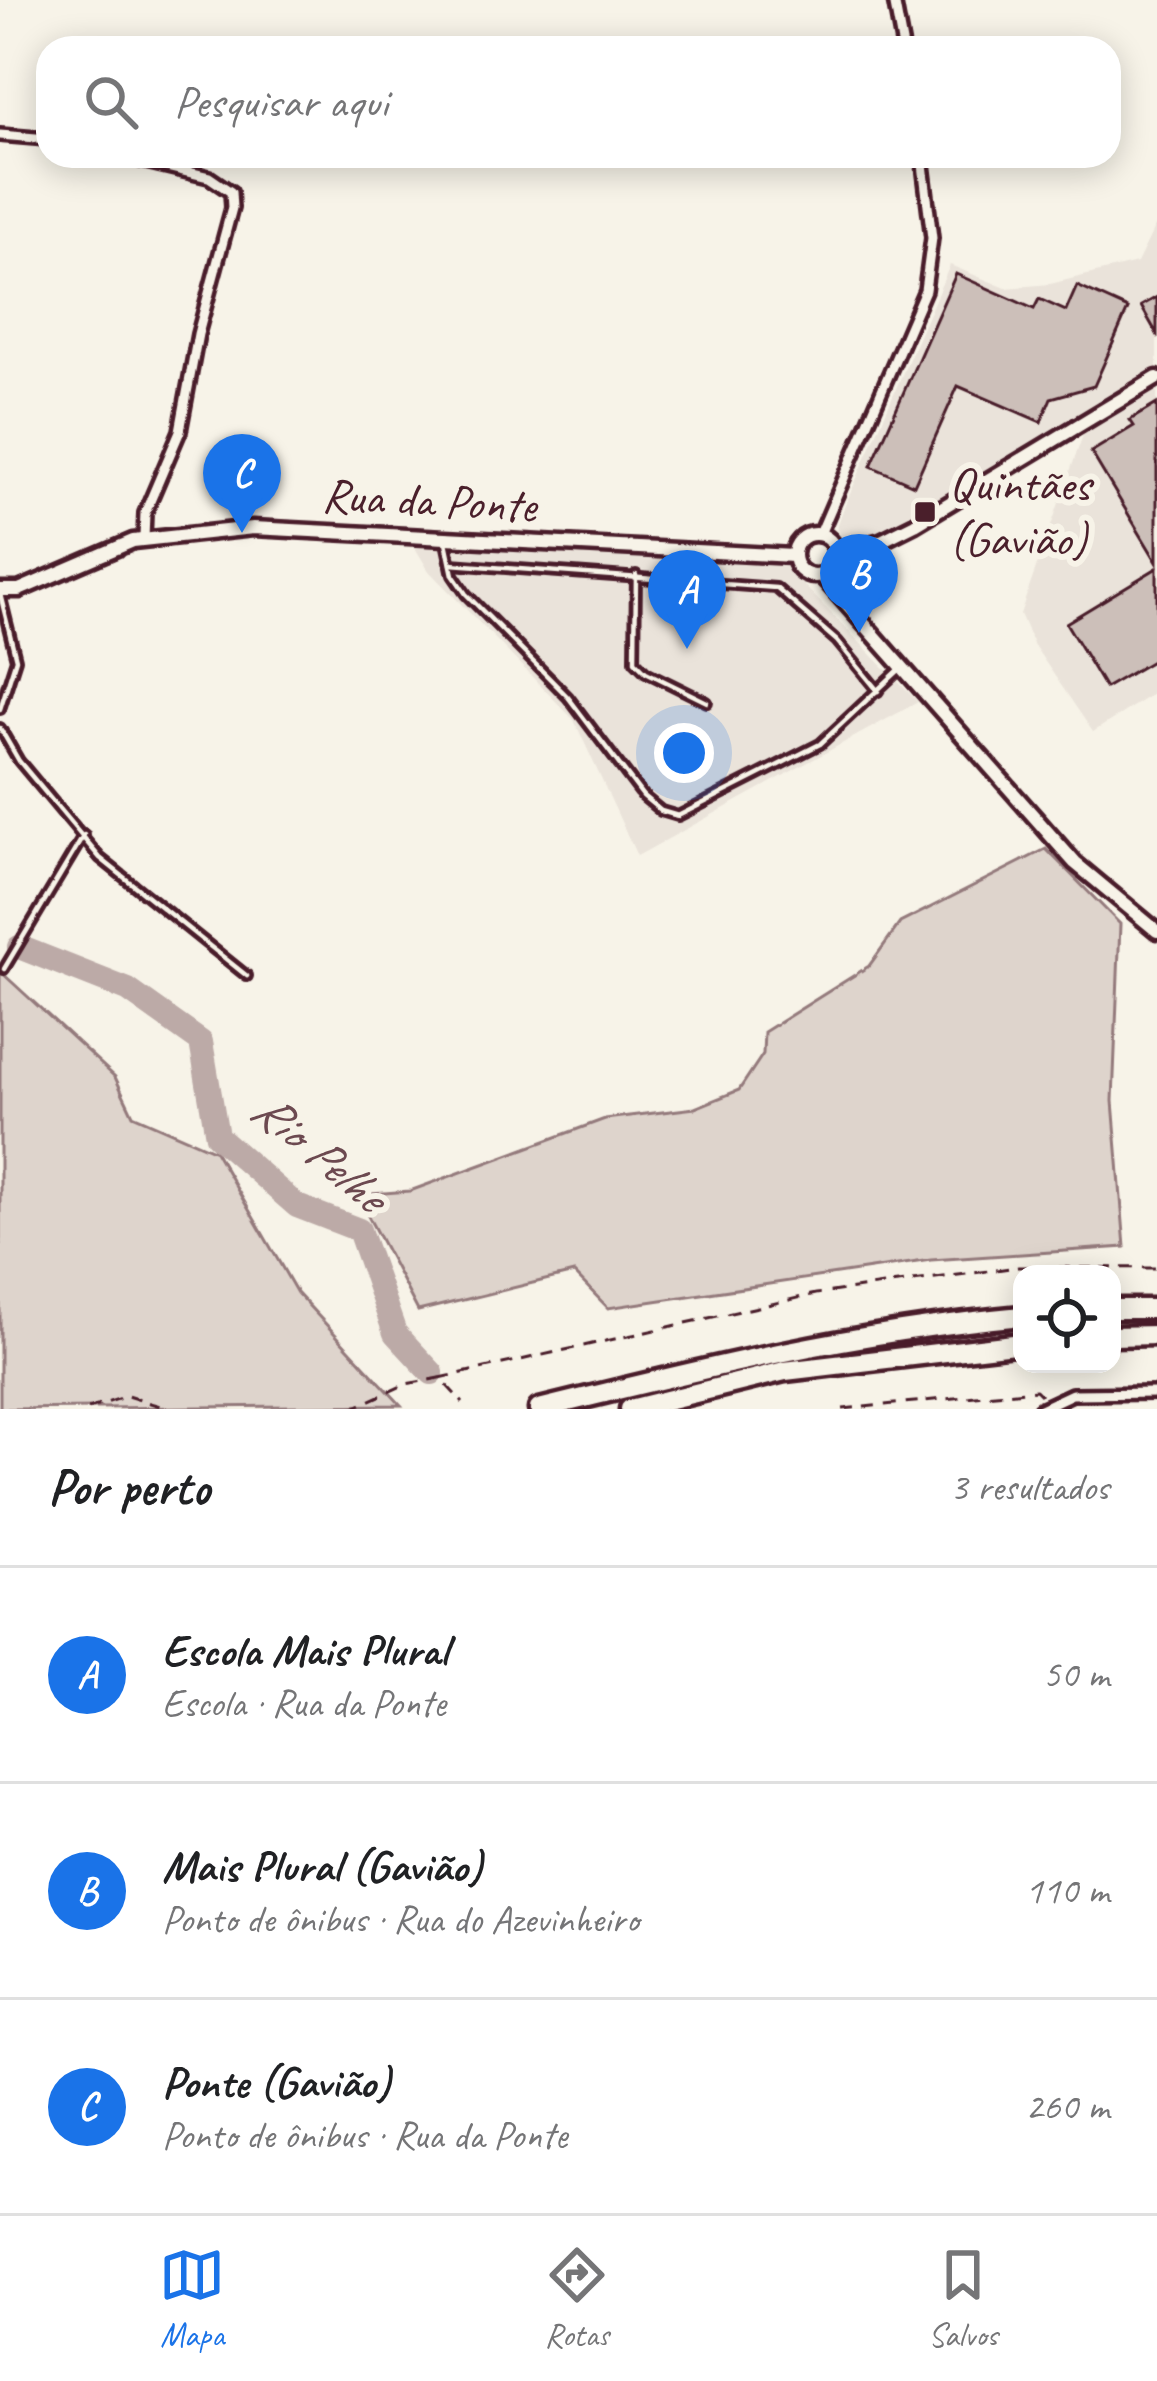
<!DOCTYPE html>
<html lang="pt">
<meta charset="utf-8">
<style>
body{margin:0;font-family:Caveat,sans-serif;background:#f6f6f6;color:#202124}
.controls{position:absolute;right:36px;bottom:36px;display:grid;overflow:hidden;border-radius:24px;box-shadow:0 6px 30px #0003}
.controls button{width:108px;height:108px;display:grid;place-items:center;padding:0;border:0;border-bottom:3px solid #e0e0e0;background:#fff;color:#202124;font:60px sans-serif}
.you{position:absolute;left:684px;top:753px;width:42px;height:42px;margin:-30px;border:9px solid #fff;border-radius:50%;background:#1a73e8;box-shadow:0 0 0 18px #1a73e833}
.badge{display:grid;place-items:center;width:78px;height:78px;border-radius:50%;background:#1a73e8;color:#fff;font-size:39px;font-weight:700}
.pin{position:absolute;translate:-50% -99px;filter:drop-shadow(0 3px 6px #0008)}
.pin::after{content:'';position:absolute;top:63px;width:42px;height:36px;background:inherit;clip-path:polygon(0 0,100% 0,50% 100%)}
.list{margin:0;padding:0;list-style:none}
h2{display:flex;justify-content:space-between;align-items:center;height:156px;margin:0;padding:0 48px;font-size:51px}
h2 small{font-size:39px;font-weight:400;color:#757577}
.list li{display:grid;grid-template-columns:78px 1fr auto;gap:36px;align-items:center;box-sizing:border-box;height:216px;padding:0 48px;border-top:3px solid #e0e0e0}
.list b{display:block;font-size:45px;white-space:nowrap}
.list p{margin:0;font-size:39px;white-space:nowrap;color:#757577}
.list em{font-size:39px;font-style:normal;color:#757577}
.icon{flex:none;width:66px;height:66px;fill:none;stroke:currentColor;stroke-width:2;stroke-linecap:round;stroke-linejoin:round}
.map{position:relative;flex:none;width:1157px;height:1409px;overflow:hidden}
.search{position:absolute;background:#fff;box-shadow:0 6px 30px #0003;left:36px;right:36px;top:36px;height:132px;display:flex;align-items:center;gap:30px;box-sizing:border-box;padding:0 42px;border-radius:36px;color:#757577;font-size:45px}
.sheet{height:804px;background:#fff}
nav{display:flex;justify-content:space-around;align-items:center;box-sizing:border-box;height:168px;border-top:3px solid #e0e0e0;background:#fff;font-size:33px;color:#757577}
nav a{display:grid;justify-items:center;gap:6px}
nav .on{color:#1a73e8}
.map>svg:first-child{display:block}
.built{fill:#eae3da}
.green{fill:#ded4cc;stroke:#947a7c;stroke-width:3}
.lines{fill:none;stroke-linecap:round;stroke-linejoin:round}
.river{stroke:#bcaaa7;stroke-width:24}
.building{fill:#ccbfb9;stroke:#4a1f2b;stroke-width:3}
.service-casing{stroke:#4a1f2b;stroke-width:14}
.minor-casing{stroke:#4a1f2b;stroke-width:18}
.tertiary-casing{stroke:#4a1f2b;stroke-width:21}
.motorway-casing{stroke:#4a1f2b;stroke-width:27}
.path{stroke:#4a1f2b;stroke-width:3;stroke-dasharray:12 9;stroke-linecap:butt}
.service{stroke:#f7f3e8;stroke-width:4.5}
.minor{stroke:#f7f3e8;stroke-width:9}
.tertiary{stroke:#f7f3e8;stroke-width:12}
.motorway{stroke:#f7f3e8;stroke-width:18}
.poi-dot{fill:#4a1f2b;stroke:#f7f3e8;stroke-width:4.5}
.labels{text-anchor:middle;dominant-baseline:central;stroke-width:12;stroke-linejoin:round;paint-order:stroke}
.poi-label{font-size:48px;fill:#4a1f2b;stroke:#f7f3e8;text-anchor:start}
.street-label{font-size:48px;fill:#4a1f2b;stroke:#f7f3e8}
.water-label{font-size:51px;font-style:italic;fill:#6c4950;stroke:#f7f3e8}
</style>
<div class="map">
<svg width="1157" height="1409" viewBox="0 0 1157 1409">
<rect width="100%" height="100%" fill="#f7f3e8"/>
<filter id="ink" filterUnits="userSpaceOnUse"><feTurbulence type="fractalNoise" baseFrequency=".00833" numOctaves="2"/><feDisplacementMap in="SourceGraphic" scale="24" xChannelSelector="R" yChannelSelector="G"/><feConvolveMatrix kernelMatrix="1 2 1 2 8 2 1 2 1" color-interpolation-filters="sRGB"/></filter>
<g filter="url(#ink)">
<!-- built -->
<g class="built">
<polygon points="1157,222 1157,368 886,532 841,537 837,527 843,510 950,265 1006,288 1050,284 1137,263"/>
<polygon points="1157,387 1157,691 1093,732 1033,644 1020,614 1084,432"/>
<polygon points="414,546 783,564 918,702 637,856 574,720 429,571"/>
</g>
<!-- green -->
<g class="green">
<polygon points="1046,849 1120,924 1113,1101 1125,1247 931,1260 608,1308 574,1273 418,1311 357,1195 410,1191 605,1119 695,1108 739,1090 763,1054 764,1032 869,966 900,923"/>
<polygon points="0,971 115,1077 133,1115 215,1151 297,1293 401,1405 0,1409"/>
</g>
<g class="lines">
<!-- river -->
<polyline class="river" points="19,947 128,990 201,1042 217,1136 297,1206 359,1230 395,1333 432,1373"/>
</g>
<!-- building -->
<g class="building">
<polygon points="956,274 1034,309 1039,299 1066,311 1077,286 1128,309 1094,386 1051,398 1041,422 958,386 914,485 871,466"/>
<polygon points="1157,297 1157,334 1141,306"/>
<polygon points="1157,404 1157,562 1091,452 1134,426 1130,420"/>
<polygon points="1157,568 1157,658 1105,688 1066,623"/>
</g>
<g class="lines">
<defs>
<g id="service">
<polyline points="446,542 453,575 466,594 568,697 643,796 661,811 678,816 820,744 900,669"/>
<polyline points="451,564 776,588 837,641 878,691"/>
<polyline points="636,575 635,661 646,672 707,702"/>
<polyline points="0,594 16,659 0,709"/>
<polyline points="0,728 19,761 100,858 247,976"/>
<polyline points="4,969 84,835"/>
</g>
<g id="minor">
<polyline points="894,0 903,48"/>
<polyline points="0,135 48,139"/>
<polyline points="121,156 209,177 231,192 232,208 198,334 180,431 145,513 144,538"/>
<polyline points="820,534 925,290 932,238 922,156"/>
<polyline points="1040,1409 1072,1394 1157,1393"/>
</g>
<g id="tertiary">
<circle cx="815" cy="555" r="21"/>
<polyline points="836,553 881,541 915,524 1157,378"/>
<polyline points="822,576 1075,863 1157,931"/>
<polyline points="0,590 19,590 133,541 253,528 793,556"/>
</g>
<g id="motorway">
<polyline points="1112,1309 1157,1309"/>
<polyline points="1112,1336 1157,1335"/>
<path d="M539,1409C705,1368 851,1332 1022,1316"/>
<polyline points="630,1409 785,1371 1022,1343"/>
</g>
</defs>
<!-- service casing -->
<use href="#service" class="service-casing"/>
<!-- minor casing -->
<use href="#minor" class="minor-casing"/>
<!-- tertiary casing -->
<use href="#tertiary" class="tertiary-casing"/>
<!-- motorway casing -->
<use href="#motorway" class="motorway-casing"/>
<!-- path -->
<g class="path">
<polyline points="440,1378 816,1294 1018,1267 1157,1268"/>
<polyline points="88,1409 127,1396 170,1409"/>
<polyline points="351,1409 406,1384 440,1378 463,1403"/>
<polyline points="843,1409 1036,1390 1042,1396"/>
</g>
<!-- service -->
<use href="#service" class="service"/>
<!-- minor -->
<use href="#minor" class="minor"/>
<!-- tertiary -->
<use href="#tertiary" class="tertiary"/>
<!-- motorway -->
<use href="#motorway" class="motorway"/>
</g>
</g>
<!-- markers -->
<rect class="poi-dot" x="913" y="500" width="24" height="24" rx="6"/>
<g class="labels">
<!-- poi labels -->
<g class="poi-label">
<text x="949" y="484">Quintães<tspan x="949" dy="55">(Gavião)</tspan></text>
</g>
<!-- street labels -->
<g class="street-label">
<text transform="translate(429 500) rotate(3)">Rua da Ponte</text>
</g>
<!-- water labels -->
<g class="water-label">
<text transform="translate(319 1151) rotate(40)">Rio Pelhe</text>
</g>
</g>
</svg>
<div class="controls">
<button><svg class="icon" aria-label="locate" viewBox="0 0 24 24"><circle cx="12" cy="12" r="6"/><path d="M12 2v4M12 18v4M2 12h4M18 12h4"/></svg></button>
</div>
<div class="you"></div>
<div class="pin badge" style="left:687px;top:649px">A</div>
<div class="pin badge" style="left:859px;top:633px">B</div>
<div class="pin badge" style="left:242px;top:533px">C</div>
<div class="search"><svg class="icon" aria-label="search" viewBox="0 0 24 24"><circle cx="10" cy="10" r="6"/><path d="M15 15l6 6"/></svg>Pesquisar aqui</div>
</div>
<section class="sheet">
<h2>Por perto<small>3 resultados</small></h2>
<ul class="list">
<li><span class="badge">A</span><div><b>Escola Mais Plural</b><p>Escola · Rua da Ponte</p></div><em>50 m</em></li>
<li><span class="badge">B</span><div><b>Mais Plural (Gavião)</b><p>Ponto de ônibus · Rua do Azevinheiro</p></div><em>110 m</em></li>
<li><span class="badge">C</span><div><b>Ponte (Gavião)</b><p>Ponto de ônibus · Rua da Ponte</p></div><em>260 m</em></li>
</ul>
</section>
<nav>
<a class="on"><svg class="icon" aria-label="map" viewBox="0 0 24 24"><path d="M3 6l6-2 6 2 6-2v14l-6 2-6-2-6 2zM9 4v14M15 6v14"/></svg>Mapa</a>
<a><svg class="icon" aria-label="directions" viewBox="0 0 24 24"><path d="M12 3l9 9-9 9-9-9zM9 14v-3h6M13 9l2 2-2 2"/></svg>Rotas</a>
<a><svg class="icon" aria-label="saved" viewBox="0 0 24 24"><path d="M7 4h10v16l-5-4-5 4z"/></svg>Salvos</a>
</nav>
